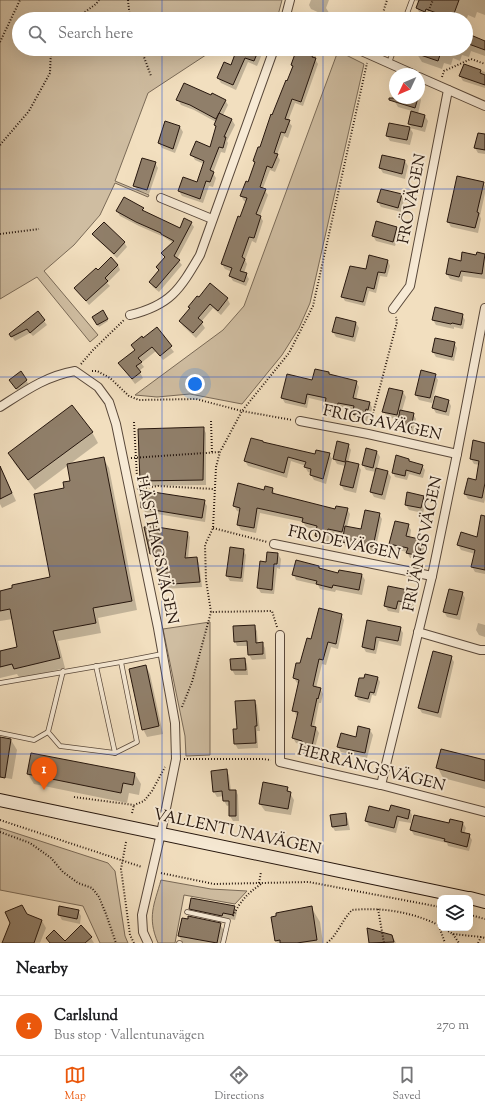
<!DOCTYPE html>
<meta charset="utf-8">
<style>
body{margin:0;font-family:"Sorts Mill Goudy",serif;background:#f2f2f2;color:#202124}
.controls{position:absolute;right:12px;bottom:12px;display:grid;overflow:hidden;border-radius:8px;box-shadow:0 4px 16px #0002}
.controls button{width:36px;height:36px;display:grid;place-items:center;padding:0;border:0;border-bottom:1px solid #e0e0e0;background:#fff;color:#202124;font:20px sans-serif}
.compass{position:absolute;left:389px;top:68px;width:36px;height:36px;border-radius:50%;background:#fff;box-shadow:0 4px 16px #0002;rotate:226deg}
.you{position:absolute;left:195px;top:384px;width:14px;height:14px;margin:-10px;border:3px solid #fff;border-radius:50%;background:#1a73e8;box-shadow:0 0 0 6px #1a73e833}
.badge{display:grid;place-items:center;width:26px;height:26px;border-radius:50%;background:#ea580c;color:#fff;font-size:13px;font-weight:700}
.pin{position:absolute;translate:-50% -33px;filter:drop-shadow(0 1px 2px #0008)}
.pin::after{content:'';position:absolute;top:21px;width:14px;height:12px;background:inherit;clip-path:polygon(0 0,100% 0,50% 100%)}
.list{margin:0;padding:0;list-style:none}
h2{display:flex;justify-content:space-between;align-items:center;height:52px;margin:0;padding:0 16px;font-size:17px}
h2 small{font-size:13px;font-weight:400;color:#757577}
.list li{display:grid;grid-template-columns:26px 1fr auto;gap:12px;align-items:center;box-sizing:border-box;height:60px;padding:0 16px;border-top:1px solid #e0e0e0}
.list b{display:block;font-size:15px;white-space:nowrap}
.list p{margin:0;font-size:13px;white-space:nowrap;color:#757577}
.list em{font-size:13px;font-style:normal;color:#757577}
.icon{flex:none;width:22px;height:22px;fill:none;stroke:currentColor;stroke-width:2;stroke-linecap:round;stroke-linejoin:round}
.map{position:relative;flex:none;width:485px;height:943px;overflow:hidden}
.search{position:absolute;background:#fff;box-shadow:0 4px 16px #0002;left:12px;right:12px;top:12px;height:44px;display:flex;align-items:center;gap:10px;box-sizing:border-box;padding:0 14px;border-radius:22px;color:#757577;font-size:15px}
.sheet{height:112px;background:#fff}
nav{display:flex;justify-content:space-around;align-items:center;box-sizing:border-box;height:56px;border-top:1px solid #e0e0e0;background:#fff;font-size:11px;color:#757577}
nav a{display:grid;justify-items:center;gap:2px}
nav .on{color:#ea580c}
.map>svg:first-child{display:block}
.green{fill:#cfbda1;stroke:#7a6a57}
.shadow{fill:#0003;fill-rule:evenodd}
.building{fill:#907f6a;stroke:#26160d}
.lines{fill:none;stroke-linecap:round;stroke-linejoin:round}
.lane-casing{stroke:#59483a;stroke-width:5.5}
.street-casing{stroke:#59483a;stroke-width:10}
.secondary-casing{stroke:#26160d;stroke-width:14}
.path{stroke:#26160d;stroke-width:2;stroke-dasharray:1 2;stroke-linecap:butt}
.lane{stroke:#f7ead5;stroke-width:4}
.street{stroke:#f7ead5;stroke-width:8}
.secondary{stroke:#f7ead5;stroke-width:12}
.grid{fill:none;stroke:#1d4ed8;stroke-width:1;stroke-opacity:0.55}
.labels{text-anchor:middle;dominant-baseline:central;stroke-width:4;stroke-linejoin:round;paint-order:stroke}
.street-label{font-size:16px;fill:#26160d;stroke:#f7ead5}
</style>
<div class="map">
<svg width="485" height="943" viewBox="0 0 485 943">
<rect width="100%" height="100%" fill="#f2dfbf"/>
<filter id="stains"><feTurbulence type="fractalNoise" baseFrequency=".005" numOctaves="4"/><feColorMatrix values="0 0 0 0 .2 0 0 0 0 .09 0 0 0 0 .02 0 0 0 .5 -.17"/></filter>
<radialGradient id="worn" r=".72"><stop offset=".6" stop-color="#630" stop-opacity="0"/><stop offset="1" stop-color="#630" stop-opacity=".3"/></radialGradient>
<!-- green -->
<g class="green">
<polygon points="0,0 282,0 277,19 19,19 19,49 215,49 148,93 115,181 149,195 148,197 115,183 100,215 74,245 44,271 98,335 90,342 37,277 0,299"/>
<polygon points="338,51 364,64 310,303 299,328 282,355 242,404 190,394 157,397 135,395 223,330 244,306"/>
<polygon points="210,622 210,755 186,756 185,736 163,629"/>
<polygon points="0,828 108,863 115,871 125,936 128,943 100,943 83,906 0,890"/>
<path d="M161,880L211,889L247,891L235,904L184,895L175,943H158C147,917 154,905 161,880Z"/>
</g>
<!-- shadow -->
<g class="shadow">
<polygon points="311,0 329,0 326,8 333,19 311,9 309,5"/>
<polygon points="414,0 485,0 485,15 477,12 475,18 468,15 466,21 466,19 437,19 431,16 430,19 421,16 417,8 419,2"/>
<polygon points="466,35 485,41 485,56 471,51 469,57 462,55 460,61 453,58 451,65 444,63 442,69 422,62 417,54 419,49 466,49"/>
<polygon points="238,49 261,49 263,52 257,66 248,62 236,90 221,83 218,78 231,67"/>
<polygon points="301,49 315,49 317,54 315,59 318,64 303,106 295,103 288,121 292,126 288,138 284,136 277,155 280,160 275,172 270,170 263,188 268,195 260,216 263,221 256,243 252,241 245,260 247,264 244,273 246,274 249,279 246,286 233,281 230,276 232,272 225,269 222,264 247,202 244,201 241,196 249,184 256,164 254,161 260,149 288,82 293,67 292,65"/>
<polygon points="473,68 485,72 485,88 463,81 460,76"/>
<polygon points="419,96 421,100 418,114 425,116 428,121 425,132 410,128 413,133 410,145 390,141 387,136 390,124 412,129 409,124 412,111 398,107 395,102 396,98 419,98"/>
<polygon points="211,97 225,100 228,105 223,115 232,120 235,125 227,141 228,143 225,153 221,152 213,173 216,178 213,187 209,186 203,203 182,196 179,191 198,183 204,164 195,160 192,155 211,148 217,128 215,125 216,122 194,110 181,105 178,100"/>
<polygon points="166,122 180,127 183,132 175,153 162,148 159,143"/>
<polygon points="485,135 485,154 478,153 475,148"/>
<polygon points="405,161 408,166 405,179 383,173 380,168"/>
<polygon points="155,163 158,168 149,194 137,190 134,185"/>
<polygon points="483,183 485,186 485,193 480,216 481,219 478,233 451,227 448,222"/>
<polygon points="401,195 404,200 401,212 381,207 378,202"/>
<polygon points="143,209 145,213 180,229 191,223 194,227 177,259 182,265 159,292 153,287 150,282 159,272 157,268 165,258 162,253 173,243 164,237 139,226 120,216 117,211"/>
<polygon points="396,227 399,233 395,246 376,241 373,236"/>
<polygon points="94,234 124,242 127,247 117,258 97,239"/>
<polygon points="477,254 485,255 485,279 463,276 462,282 450,279 447,274 461,262 477,257"/>
<polygon points="370,256 388,261 390,266 387,277 380,276 376,293 369,291 365,306 345,301 342,296 366,270"/>
<polygon points="118,265 120,270 107,283 110,286 89,305 75,288 98,272"/>
<polygon points="227,298 230,304 221,315 213,308 201,322 205,328 196,338 183,326 180,321 190,309 189,307"/>
<polygon points="102,312 108,321 99,327 93,317"/>
<polygon points="462,315 465,320 463,329 454,327 454,329 436,325 433,320"/>
<polygon points="44,321 47,325 33,336 30,333 15,341 10,334"/>
<polygon points="356,323 359,328 355,342 336,337 333,332"/>
<polygon points="156,329 174,352 163,360 156,351 141,363 144,367 139,371 143,378 135,384 123,368 135,351 132,345 143,339"/>
<polygon points="454,343 457,348 454,361 436,357 433,352"/>
<polygon points="21,373 30,386 19,393 14,385"/>
<polygon points="329,373 330,376 356,382 359,387 356,400 370,403 372,408 371,414 369,414 367,421 356,419 353,414 354,410 341,407 338,417 328,414 325,409 326,402 309,398 307,408 285,403 282,398"/>
<polygon points="435,375 438,380 432,403 419,400 416,395"/>
<polygon points="403,392 406,397 402,411 413,414 416,419 413,433 401,430 398,425 399,420 387,417 384,412"/>
<polygon points="448,400 451,406 449,416 436,413 433,408"/>
<polygon points="203,428 206,433 206,485 144,486 141,481"/>
<polygon points="92,432 98,443 35,490 15,464 9,454"/>
<polygon points="251,439 316,456 329,454 332,459 326,484 314,480 311,475 311,473 308,472 305,467 306,466 291,461 287,478 248,466 245,461"/>
<polygon points="485,444 485,499 484,503 468,499 465,494 477,481 480,465 474,464 471,459"/>
<polygon points="348,445 351,450 348,463 358,465 361,470 356,493 344,490 341,485 345,466 337,464 334,459"/>
<polygon points="377,452 380,457 377,469 388,472 391,477 385,500 374,497 371,492 376,472 366,470 363,465"/>
<polygon points="103,458 109,468 137,610 98,618 101,633 58,641 65,668 20,679 17,674 0,678 0,651 18,648 13,619 0,621 0,592 52,578 66,489 71,482"/>
<polygon points="409,460 410,462 422,466 425,470 423,478 409,474 407,480 395,477 393,472"/>
<polygon points="0,466 16,501 2,508 0,504"/>
<polygon points="272,489 275,494 336,510 347,509 350,514 347,527 362,530 379,514 382,519 375,552 346,547 343,542 344,537 330,534 328,543 319,541 316,536 317,530 306,527 303,522 260,513 256,533 241,530 238,525 240,512 237,511 234,506 265,491"/>
<polygon points="423,496 426,502 423,513 409,510 406,505"/>
<polygon points="204,501 207,506 205,522 145,512 142,507"/>
<polygon points="485,519 485,574 475,572 472,567 475,554 461,550 458,545 477,538"/>
<polygon points="408,525 411,530 410,538 422,540 425,546 423,556 410,552 410,555 422,558 422,560 410,558 407,552 393,549 390,544"/>
<path d="M187,532L190,537L188,559L196,558L199,563L202,587L162,589L160,585L157,558H153L151,554ZM186,535H188L185,563H183Z"/>
<polygon points="243,550 246,555 243,582 230,581 227,576"/>
<polygon points="278,554 281,559 280,569 277,568 274,594 261,593 258,588 267,563"/>
<polygon points="319,567 320,569 339,574 362,575 365,580 362,595 336,590 335,592 320,589 318,585 296,580 294,575"/>
<polygon points="413,592 416,597 413,608 400,605 399,613 388,611 385,606"/>
<polygon points="462,593 465,598 460,620 447,617 444,612"/>
<polygon points="341,615 344,620 338,649 331,647 326,665 322,664 316,688 320,688 323,694 321,703 319,703 314,728 316,728 319,733 313,755 304,753 301,748 302,745 296,743 293,738 298,716 296,715 294,710 299,684 297,683 294,678 312,641"/>
<polygon points="368,621 400,628 403,633 401,646 379,641 376,654 366,652 363,647"/>
<polygon points="478,623 485,625 485,637 479,635 476,630"/>
<polygon points="254,626 257,631 258,644 262,643 265,648 266,659 252,660 249,655 248,646 237,646 235,641"/>
<polygon points="451,657 454,662 441,718 422,713 419,708"/>
<polygon points="244,659 247,664 248,675 235,675 232,670 232,660"/>
<polygon points="146,666 150,674 163,734 147,737 143,729"/>
<polygon points="378,678 380,682 376,696 372,695 370,703 358,700 356,695"/>
<polygon points="254,701 257,705 260,731 257,731 258,748 238,749 235,744 238,730"/>
<polygon points="370,730 373,735 367,758 341,752 338,747"/>
<polygon points="0,738 11,740 17,750 12,779 0,777"/>
<polygon points="485,762 485,789 443,778 438,768"/>
<polygon points="226,770 229,775 231,791 236,791 238,795 239,821 233,821 230,816 230,805 227,806 224,801 224,796 217,797 214,792 212,772"/>
<polygon points="28,774 135,774 141,784 139,795 129,793 127,803 34,784"/>
<polygon points="287,788 294,800 291,815 265,811 260,804"/>
<polygon points="410,811 412,815 411,823 399,821 396,833 369,826 366,821 390,813"/>
<polygon points="345,814 348,819 350,830 335,831 332,826"/>
<polygon points="463,823 466,828 464,834 469,835 472,840 469,851 448,846 447,843 414,835 411,830"/>
<polygon points="234,907 237,912 235,920 225,918 225,921 193,914 190,909"/>
<polygon points="311,907 320,922 323,943 277,943 276,941"/>
<polygon points="78,911 81,916 80,924 62,920 59,915"/>
<polygon points="27,915 42,921 46,928 40,943 4,943"/>
<polygon points="220,924 224,931 222,943 183,943 179,936"/>
<polygon points="368,929 392,936 396,943 370,943"/>
<polygon points="47,938 65,942 91,938 94,943 50,943"/>
</g>
<!-- building -->
<g class="building">
<polygon points="419,0 459,0 452,19 426,9 425,12 416,8"/>
<polygon points="466,33 485,41 485,50 466,43"/>
<polygon points="225,49 259,49 254,61 245,58 233,85 217,78 224,62 231,65 235,54"/>
<polygon points="300,49 315,49 312,57 316,58 301,102 292,99 285,119 290,120 285,133 281,132 274,153 278,154 272,168 267,166 260,187 266,189 256,214 261,216 254,238 249,237 242,257 245,259 240,271 247,273 244,282 229,276 232,268 221,264 238,216 240,217 247,198 240,196 246,181 248,182 255,162 253,161 258,147 260,147 271,114 272,115 286,80 287,81 293,66 291,65 296,51 299,52"/>
<polygon points="406,49 442,49 438,61 406,50"/>
<polygon points="464,64 481,70 480,73 485,75 485,85 459,76"/>
<polygon points="184,83 211,95 212,93 226,100 216,119 190,105 176,100"/>
<polygon points="389,98 418,98 415,108 389,100"/>
<polygon points="411,111 425,115 422,127 408,124"/>
<polygon points="219,113 232,119 224,137 226,137 223,148 219,147 210,170 214,172 210,182 206,181 200,199 178,191 183,177 197,182 204,161 190,155 196,141 210,147 216,126 214,125"/>
<polygon points="165,121 180,126 173,149 158,143"/>
<polygon points="389,123 410,127 407,140 386,136"/>
<polygon points="478,133 485,134 485,150 474,148"/>
<polygon points="382,155 405,160 402,174 379,168"/>
<polygon points="142,158 156,162 147,190 133,186"/>
<polygon points="457,176 484,182 477,212 479,213 475,228 447,222"/>
<polygon points="381,189 402,194 398,208 377,202"/>
<polygon points="124,197 144,208 142,210 180,228 184,218 192,222 174,256 180,260 156,288 149,282 159,270 156,267 165,257 161,253 174,241 161,234 161,233 136,222 116,211"/>
<polygon points="376,221 397,227 393,242 372,236"/>
<polygon points="104,222 125,242 114,254 92,234"/>
<polygon points="462,252 476,255 477,252 485,254 482,274 461,271 459,277 446,274 449,258 461,261"/>
<polygon points="369,255 388,260 385,273 378,272 374,289 367,287 363,302 341,297 350,266 366,269"/>
<polygon points="111,257 118,265 105,278 108,281 86,301 74,288 96,268 98,270"/>
<polygon points="210,283 228,298 218,311 210,304 198,318 203,322 193,333 179,321 190,308 188,307 197,296 199,297"/>
<polygon points="435,307 463,314 461,325 452,323 451,324 432,320"/>
<polygon points="103,310 108,319 97,325 92,317"/>
<polygon points="38,311 45,320 30,333 27,329 11,337 9,334"/>
<polygon points="336,317 356,322 353,337 332,332"/>
<polygon points="157,327 172,346 160,356 152,347 138,358 142,362 136,366 141,372 132,379 118,363 135,350 131,345 142,336 143,338"/>
<polygon points="435,338 455,342 452,357 432,352"/>
<polygon points="315,369 329,372 329,374 357,381 353,398 370,402 368,410 366,409 364,417 352,414 354,406 338,403 336,412 324,409 326,398 307,394 305,404 281,398 287,374 312,380"/>
<polygon points="421,370 436,374 430,398 415,395"/>
<polygon points="21,371 27,380 16,389 9,380"/>
<polygon points="389,388 403,391 397,415 382,412"/>
<polygon points="435,396 449,400 446,412 432,408"/>
<polygon points="72,405 93,432 28,480 8,453"/>
<polygon points="400,410 414,413 411,428 397,426"/>
<polygon points="204,427 203,480 140,481 138,429"/>
<polygon points="251,438 263,441 263,442 315,454 316,450 330,453 323,479 310,475 311,469 304,467 306,462 288,457 284,473 244,461"/>
<polygon points="473,440 485,443 485,483 482,498 464,494 468,478 476,480 479,461 470,459"/>
<polygon points="337,441 349,444 345,462 333,459"/>
<polygon points="366,448 377,451 373,468 362,465"/>
<polygon points="396,455 409,459 409,461 423,465 420,474 406,470 405,476 392,473"/>
<polygon points="104,457 132,601 93,608 96,623 53,631 60,658 14,669 12,664 0,667 0,651 17,647 10,609 0,611 0,591 12,588 12,585 50,577 34,494 64,488 63,482 70,481 67,464"/>
<polygon points="346,461 359,464 353,488 340,485"/>
<polygon points="0,466 12,493 0,499"/>
<polygon points="376,468 388,471 382,495 370,492"/>
<polygon points="238,483 264,490 265,486 273,488 272,493 335,509 336,506 348,508 342,532 328,529 325,539 315,536 317,526 302,522 303,518 257,508 254,528 237,525 240,508 233,506"/>
<polygon points="140,490 205,500 202,518 141,508"/>
<polygon points="407,492 424,496 421,508 405,505"/>
<polygon points="365,510 380,513 373,547 342,542 345,526 361,529"/>
<polygon points="481,515 485,516 485,570 471,567 475,550 457,545 461,532 477,537"/>
<polygon points="395,521 409,524 406,536 423,540 419,556 406,553 408,548 389,544"/>
<polygon points="151,526 188,532 185,558 197,557 200,582 159,585 155,553 150,554 144,527"/>
<polygon points="230,547 244,549 241,578 226,576"/>
<polygon points="267,552 278,553 277,564 274,564 272,590 257,588 260,561 266,562"/>
<polygon points="296,560 319,566 319,568 338,573 339,570 362,574 359,590 333,585 332,588 316,584 317,581 292,575"/>
<polygon points="388,586 413,591 411,603 398,601 396,609 384,606"/>
<polygon points="449,589 463,592 457,615 443,612"/>
<polygon points="319,608 342,614 336,644 328,642 323,660 319,659 313,686 321,688 318,699 317,698 311,726 316,727 311,751 300,748 302,741 292,738 298,712 292,711 299,680 293,678 296,663 300,663 307,638 311,639"/>
<polygon points="367,620 401,627 398,641 376,637 374,650 362,647"/>
<polygon points="255,625 256,643 263,642 263,654 248,655 247,641 234,642 233,626"/>
<polygon points="433,651 452,656 438,713 418,708"/>
<polygon points="245,658 246,670 231,670 230,659"/>
<polygon points="146,665 159,726 142,730 129,669"/>
<polygon points="365,674 378,677 374,693 370,692 368,699 355,696 359,678 364,678"/>
<polygon points="255,700 257,726 255,726 256,743 234,744 233,729 237,729 235,701"/>
<polygon points="358,726 370,729 365,753 337,747 341,733 356,737"/>
<polygon points="0,737 11,739 5,778 0,777"/>
<polygon points="441,749 485,760 485,781 436,768"/>
<polygon points="31,753 135,773 133,785 123,783 121,793 27,774"/>
<polygon points="227,769 229,790 236,790 236,816 229,816 229,801 223,801 222,791 213,792 211,771"/>
<polygon points="263,782 288,787 287,791 291,792 288,809 259,804"/>
<polygon points="391,805 410,810 408,819 397,816 394,828 365,821 369,806 389,811"/>
<polygon points="346,813 347,825 332,827 330,815"/>
<polygon points="414,815 449,823 450,819 463,822 461,832 470,834 467,847 444,841 445,839 410,830"/>
<polygon points="191,898 235,906 233,915 223,913 222,916 189,909"/>
<polygon points="22,905 27,914 42,920 34,943 2,943 10,923 5,912"/>
<polygon points="59,906 79,910 77,919 58,915"/>
<polygon points="312,906 317,940 297,943 280,943 280,940 275,941 271,917 276,916 276,913"/>
<polygon points="188,916 221,923 217,943 178,936 182,918 188,919"/>
<polygon points="81,925 92,937 85,943 50,943 46,938 54,930 65,941"/>
<polygon points="367,928 392,935 394,942 369,943"/>
</g>
<g class="lines">
<defs>
<g id="lane">
<polyline points="405,19 412,0"/>
<polyline points="389,63 394,49"/>
<polyline points="96,666 115,753"/>
<polyline points="0,683 121,662 162,654"/>
<polyline points="48,732 60,746 115,753 137,742 121,662"/>
<polyline points="0,733 34,740 48,732 63,671"/>
<polyline points="187,912 228,921 223,943"/>
<polyline points="179,943 180,943"/>
</g>
<g id="street">
<polyline points="285,19 290,0"/>
<polyline points="357,49 413,74"/>
<polyline points="419,77 485,106"/>
<polyline points="161,198 212,219"/>
<polyline points="393,309 410,286 448,90"/>
<path d="M130,315C171,305 180,289 200,255L274,49"/>
<path d="M0,407C25,391 46,376 75,371L98,387L109,402L116,424L158,628L175,723L176,759L161,833L142,915L143,932L148,943"/>
<polyline points="300,421 368,434 457,454"/>
<polyline points="274,544 432,576"/>
<polyline points="418,632 480,650 485,650"/>
<polyline points="280,635 280,762 381,785 485,812"/>
<polyline points="381,785 432,576 457,454 485,308"/>
</g>
<g id="secondary">
<polyline points="0,800 468,898"/>
<polyline points="470,898 485,902"/>
</g>
</defs>
<!-- lane casing -->
<use href="#lane" class="lane-casing"/>
<!-- street casing -->
<use href="#street" class="street-casing"/>
<!-- secondary casing -->
<use href="#secondary" class="secondary-casing"/>
<!-- path -->
<g class="path">
<polyline points="128,0 130,19"/>
<polyline points="75,19 96,4 99,0"/>
<polyline points="381,19 387,0"/>
<polyline points="425,19 433,0"/>
<polyline points="0,42 20,0"/>
<polyline points="141,49 151,76"/>
<polyline points="442,77 444,71 471,59 485,64"/>
<polyline points="0,145 29,111 50,73 51,49"/>
<polyline points="0,234 39,229"/>
<polyline points="81,364 93,350 124,320"/>
<polyline points="92,371 97,371 110,378 129,396 139,400 196,399 242,411 292,420"/>
<polyline points="211,421 212,453"/>
<polyline points="134,422 137,477"/>
<polyline points="370,425 397,322 396,317"/>
<polyline points="131,458 220,452"/>
<polyline points="137,489 158,486 214,489"/>
<polyline points="213,528 267,542"/>
<polyline points="277,627 272,611 211,612 206,580 205,545 213,528 216,467 220,452 242,411 289,353 313,306 367,63"/>
<polyline points="182,707 192,682 211,612"/>
<polyline points="184,759 263,759 271,760"/>
<polyline points="74,797 134,805 144,801 152,791 165,767"/>
<polyline points="132,813 134,805"/>
<polyline points="0,820 142,867"/>
<polyline points="0,832 30,843 51,858 63,872 78,883 92,888 99,897 106,914 116,943"/>
<polyline points="126,842 121,869 130,935 134,943"/>
<polyline points="161,873 214,884 309,882 440,907"/>
<polyline points="259,883 261,872"/>
<polyline points="378,909 384,943"/>
<polyline points="470,915 485,919"/>
<path d="M233,916C241,900 247,894 261,884"/>
<polyline points="439,926 445,943"/>
<polyline points="443,928 453,934 481,937"/>
<polyline points="453,934 459,943"/>
<path d="M327,943C338,934 342,920 352,910C381,907 414,912 440,926"/>
<polyline points="478,943 481,937 485,938"/>
</g>
<!-- lane -->
<use href="#lane" class="lane"/>
<!-- street -->
<use href="#street" class="street"/>
<!-- secondary -->
<use href="#secondary" class="secondary"/>
</g>
<!-- grid -->
<path class="grid" d="M162,0V19M323,0V19M162,49V943M323,49V943M0,189H485M0,377H485M0,566H485M0,754H485"/>
<g class="labels">
<!-- street labels -->
<g class="street-label">
<text transform="translate(413 199) rotate(-79)">FRÖVÄGEN</text>
<text transform="translate(382 424) rotate(12)">FRIGGAVÄGEN</text>
<text transform="translate(344 544) rotate(12)">FRODEVÄGEN</text>
<text transform="translate(424 544) rotate(-78)">FRUÄNGSVÄGEN</text>
<text transform="translate(156 550) rotate(78)">HÄSTHAGSVÄGEN</text>
<text transform="translate(371 769) rotate(14)">HERRÄNGSVÄGEN</text>
<text transform="translate(237 833) rotate(12)">VALLENTUNAVÄGEN</text>
</g>
</g>
<rect width="100%" height="100%" filter="url(#stains)"/>
<rect width="100%" height="100%" fill="url(#worn)"/>
</svg>
<div class="controls">
<button><svg class="icon" aria-label="layers" viewBox="0 0 24 24"><path d="M12 4l9 5-9 5-9-5zM3 14l9 5 9-5"/></svg></button>
</div>
<svg class="compass" viewBox="-18 -18 36 36"><path d="M0-13l5 13h-10z" fill="#e53935"/><path d="M0 13l5-13h-10z" fill="#757577"/></svg>
<div class="you"></div>
<div class="pin badge" style="left:44px;top:790px">1</div>
<div class="search"><svg class="icon" aria-label="search" viewBox="0 0 24 24"><circle cx="10" cy="10" r="6"/><path d="M15 15l6 6"/></svg>Search here</div>
</div>
<section class="sheet">
<h2>Nearby<small></small></h2>
<ul class="list">
<li><span class="badge">1</span><div><b>Carlslund</b><p>Bus stop · Vallentunavägen</p></div><em>270 m</em></li>
</ul>
</section>
<nav>
<a class="on"><svg class="icon" aria-label="map" viewBox="0 0 24 24"><path d="M3 6l6-2 6 2 6-2v14l-6 2-6-2-6 2zM9 4v14M15 6v14"/></svg>Map</a>
<a><svg class="icon" aria-label="directions" viewBox="0 0 24 24"><path d="M12 3l9 9-9 9-9-9zM9 14v-3h6M13 9l2 2-2 2"/></svg>Directions</a>
<a><svg class="icon" aria-label="saved" viewBox="0 0 24 24"><path d="M7 4h10v16l-5-4-5 4z"/></svg>Saved</a>
</nav>
